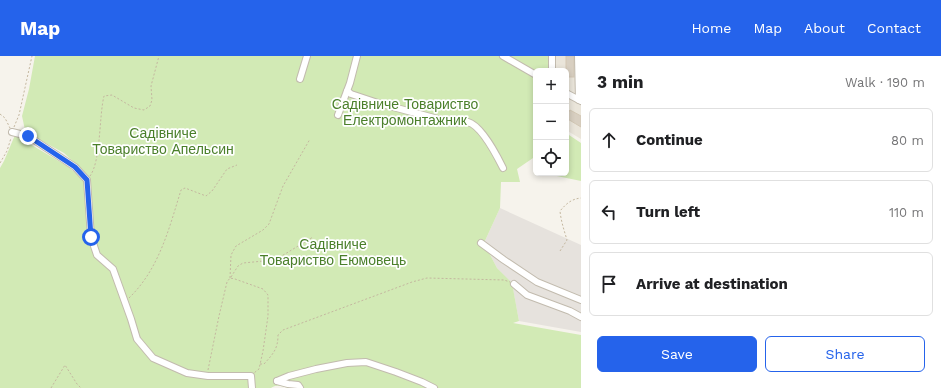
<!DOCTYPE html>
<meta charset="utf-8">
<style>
body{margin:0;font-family:"Work Sans",sans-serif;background:#f6f6f6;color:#202124}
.controls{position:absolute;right:12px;top:12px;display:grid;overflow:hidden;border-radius:6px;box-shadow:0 2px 6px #0003}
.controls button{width:36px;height:36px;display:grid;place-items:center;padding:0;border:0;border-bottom:1px solid #e0e0e0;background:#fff;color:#202124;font:20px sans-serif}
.stop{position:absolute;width:12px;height:12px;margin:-9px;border:3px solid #2563eb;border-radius:50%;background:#fff}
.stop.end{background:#2563eb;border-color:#fff;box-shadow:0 1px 4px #0008}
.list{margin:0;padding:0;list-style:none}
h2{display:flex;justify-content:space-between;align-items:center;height:52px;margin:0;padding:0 16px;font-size:17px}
h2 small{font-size:13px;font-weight:400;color:#757577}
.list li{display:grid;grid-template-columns:26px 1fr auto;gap:12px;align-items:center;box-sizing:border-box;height:64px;margin:0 8px 8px;padding:0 8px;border:1px solid #e0e0e0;border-radius:6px}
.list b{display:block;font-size:15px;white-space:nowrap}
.list em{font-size:13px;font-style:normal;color:#757577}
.actions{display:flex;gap:8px;padding:12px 16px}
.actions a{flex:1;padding:9px 0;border:1px solid #2563eb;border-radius:6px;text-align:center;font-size:14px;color:#2563eb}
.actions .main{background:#2563eb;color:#fff}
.icon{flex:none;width:22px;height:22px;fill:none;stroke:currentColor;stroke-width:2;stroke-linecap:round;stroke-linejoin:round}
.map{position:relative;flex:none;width:581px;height:332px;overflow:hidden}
header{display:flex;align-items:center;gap:24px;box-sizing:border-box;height:56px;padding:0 20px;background:#2563eb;color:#fff}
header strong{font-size:19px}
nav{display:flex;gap:22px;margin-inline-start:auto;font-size:14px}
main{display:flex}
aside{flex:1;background:#fff}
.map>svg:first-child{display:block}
.residential{fill:#eae5da}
.industrial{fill:#e6e2dd}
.green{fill:#d2eab5}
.building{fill:#d8cfc1;stroke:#d3c7b4}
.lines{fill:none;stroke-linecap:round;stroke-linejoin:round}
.minor-casing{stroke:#c2bbae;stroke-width:8}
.path{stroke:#c4b79f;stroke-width:1;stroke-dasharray:2 2;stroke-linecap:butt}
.minor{stroke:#fff;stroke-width:6}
.route{stroke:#2563eb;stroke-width:5}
.labels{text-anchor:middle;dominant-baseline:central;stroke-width:3.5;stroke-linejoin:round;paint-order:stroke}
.park-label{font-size:14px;fill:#4a7f2a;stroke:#fff}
</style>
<header>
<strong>Map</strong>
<nav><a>Home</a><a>Map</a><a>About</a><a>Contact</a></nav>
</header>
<main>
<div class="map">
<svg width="581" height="332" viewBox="0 0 581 332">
<rect width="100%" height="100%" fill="#f6f3ec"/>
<!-- residential -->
<polygon class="residential" points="554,0 581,0 581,83 566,74 566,36 567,33 566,31 566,15 554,15"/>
<!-- industrial -->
<polygon class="industrial" points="500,152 581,189 581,276 519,265 512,228 497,212 484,187"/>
<!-- green -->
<g class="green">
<path d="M35,0H551L552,15H536V100L517,113L520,126H501L500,152L484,187L497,212L512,227L519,265L513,267L581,279V332H288C282,330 276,328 271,332H0V112L4,105L15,79L67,110L89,128L77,109L64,97L31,79L25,74L22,60L29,33Z"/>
<polygon points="566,77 581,87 581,125 552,119 550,117 566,117"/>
</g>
<!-- building -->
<g class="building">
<rect x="566" y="0" width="8" height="21"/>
<polygon points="570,54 581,60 581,71 566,62 566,60"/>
</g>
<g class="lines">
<defs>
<g id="minor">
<polyline points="503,0 536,19"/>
<polyline points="578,0 579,44"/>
<polyline points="552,15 552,0"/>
<polyline points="300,23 307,0"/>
<path d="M347,35L351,38L378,47L453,67C458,67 463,65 468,66C482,70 497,100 503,112"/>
<polyline points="566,37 581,45"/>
<polyline points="338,59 350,27 357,0"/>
<polyline points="12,76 28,80 63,103 75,111 87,124 91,181 97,199 113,213 131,263 137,283 153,302 187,317 208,320 251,320 252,332"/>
<polyline points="481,187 504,204 537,226 581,244"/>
<polyline points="514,228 527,239 570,255 581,261"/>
<polyline points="277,325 289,320 316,313 347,307 366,306 396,316 422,326 434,332"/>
<polyline points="277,325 288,328 298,329 300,332"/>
</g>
</defs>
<!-- minor casing -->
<use href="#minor" class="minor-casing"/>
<!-- path -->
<g class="path">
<polyline points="0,58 5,62 10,72"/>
<polyline points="14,71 19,59 32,0"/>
<polyline points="0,107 7,95 11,82"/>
<path d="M90,120C101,105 99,60 104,40L112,39L134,52L144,54L150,50L152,44L151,30L159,0"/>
<path d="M560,195L567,184C564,174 561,165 560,155C566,148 571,143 581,142"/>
<polyline points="231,221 238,210 243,207 274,204 285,198 313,181"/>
<polyline points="230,222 231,199 236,190 263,174 269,168 283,130 310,83"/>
<path d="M129,242C159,213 169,173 181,134L185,132L206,140L212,135L227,113L237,109"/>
<path d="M260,308H264C273,298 278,293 278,279L283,274L412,226L427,222L504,224L510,226"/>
<polyline points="208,314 219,260 227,226 230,222 235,223 263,233 268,239 268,260 263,295 259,313 254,317"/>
<polyline points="51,332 65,309 77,328 81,332"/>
</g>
<!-- minor -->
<use href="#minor" class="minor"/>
</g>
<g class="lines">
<!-- route -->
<polyline class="route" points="28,80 75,111 87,124 91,181"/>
</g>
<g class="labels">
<!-- park labels -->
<g class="park-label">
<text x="405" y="48">Садівниче Товариство<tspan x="405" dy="16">Електромонтажник</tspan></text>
<text x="163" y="77">Садівниче<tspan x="163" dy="16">Товариство Апельсин</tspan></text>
<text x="333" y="188">Садівниче<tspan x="333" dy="16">Товариство Еюмовець</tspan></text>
</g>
</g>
</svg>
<div class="controls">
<button>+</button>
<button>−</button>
<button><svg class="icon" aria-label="locate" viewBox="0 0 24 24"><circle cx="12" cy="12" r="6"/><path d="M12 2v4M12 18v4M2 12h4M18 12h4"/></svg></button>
</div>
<div class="stop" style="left:91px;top:181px"></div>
<div class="stop end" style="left:28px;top:80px"></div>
</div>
<aside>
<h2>3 min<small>Walk · 190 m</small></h2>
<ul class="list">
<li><svg class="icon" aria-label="ahead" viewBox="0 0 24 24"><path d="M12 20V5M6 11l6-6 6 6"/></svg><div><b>Continue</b></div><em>80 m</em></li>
<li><svg class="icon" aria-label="left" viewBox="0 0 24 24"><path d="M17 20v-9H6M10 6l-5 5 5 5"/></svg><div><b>Turn left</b></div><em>110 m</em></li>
<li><svg class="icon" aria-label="arrive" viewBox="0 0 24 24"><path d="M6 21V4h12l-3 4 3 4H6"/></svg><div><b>Arrive at destination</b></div></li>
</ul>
<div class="actions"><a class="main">Save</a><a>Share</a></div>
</aside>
</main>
